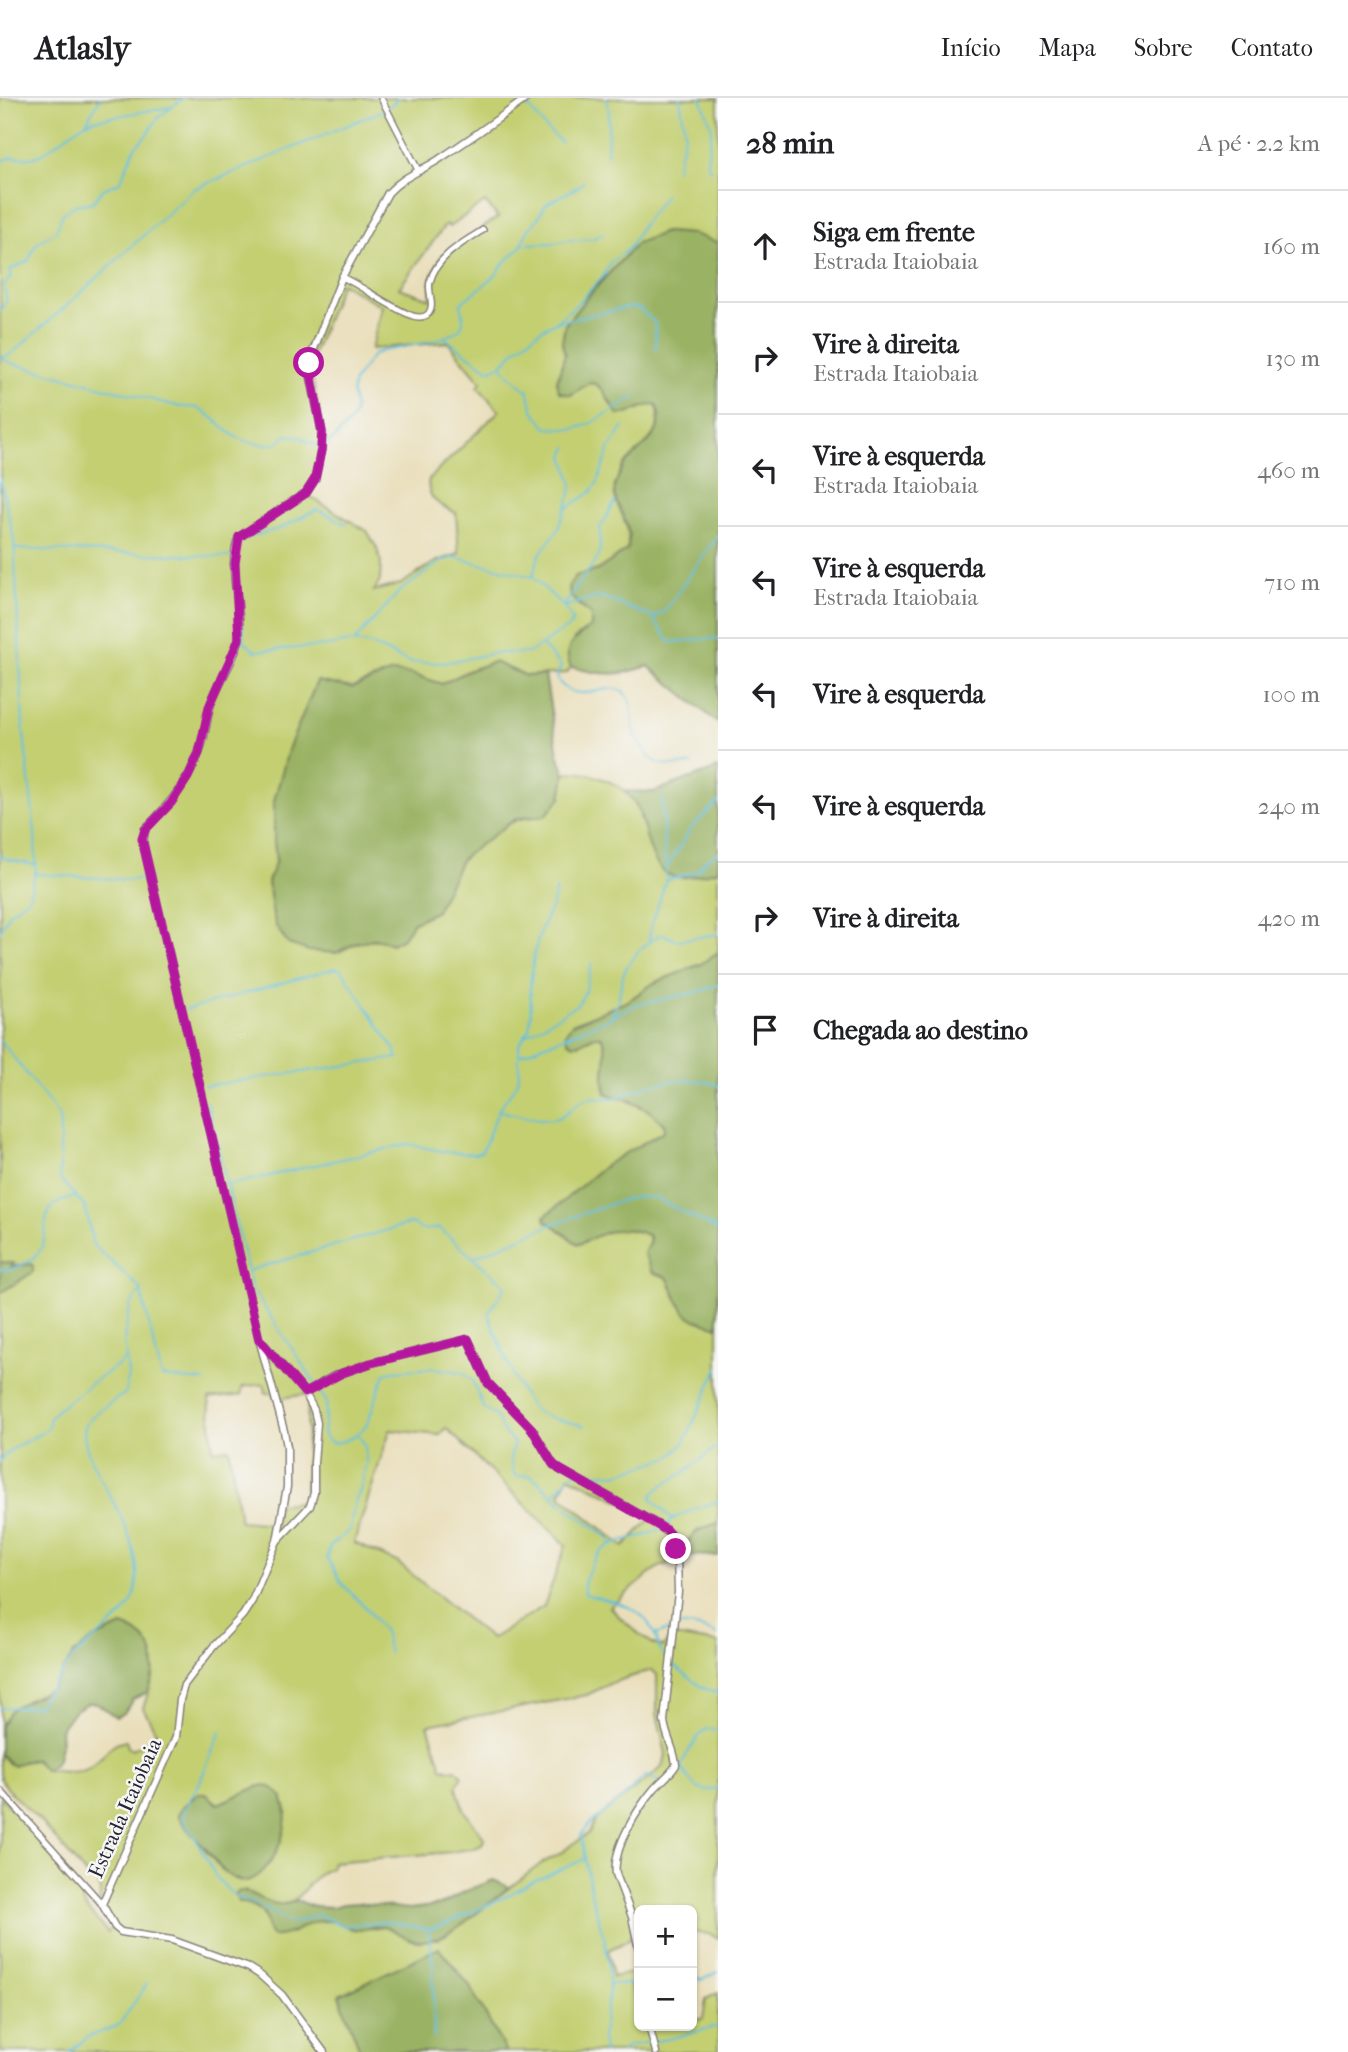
<!DOCTYPE html>
<html lang="pt">
<meta charset="utf-8">
<style>
body{margin:0;font-family:"IM FELL French Canon",serif;background:#f6f6f6;color:#202124}
.controls{position:absolute;right:21px;bottom:21px;display:grid;overflow:hidden;border-radius:10px;box-shadow:0 2px 5px #0004}
.controls button{width:63px;height:63px;display:grid;place-items:center;padding:0;border:0;border-bottom:2px solid #e0e0e0;background:#fff;color:#202124;font:35px sans-serif}
.stop{position:absolute;width:21px;height:21px;margin:-16px;border:5px solid #b5179e;border-radius:50%;background:#fff}
.stop.end{background:#b5179e;border-color:#fff;box-shadow:0 2px 7px #0008}
.list{margin:0;padding:0;list-style:none}
h2{display:flex;justify-content:space-between;align-items:center;height:91px;margin:0;padding:0 28px;font-size:30px}
h2 small{font-size:23px;font-weight:400;color:#757577}
.list li{display:grid;grid-template-columns:46px 1fr auto;gap:21px;align-items:center;box-sizing:border-box;height:112px;padding:0 28px;border-top:2px solid #e0e0e0}
.list b{display:block;font-size:26px;white-space:nowrap}
.list p{margin:0;font-size:23px;white-space:nowrap;color:#757577}
.list em{font-size:23px;font-style:normal;color:#757577}
.icon{flex:none;width:38px;height:38px;fill:none;stroke:currentColor;stroke-width:2;stroke-linecap:round;stroke-linejoin:round}
.map{position:relative;flex:none;width:718px;height:1954px;overflow:hidden}
header{display:flex;align-items:center;gap:42px;box-sizing:border-box;height:98px;padding:0 35px;background:#fff;border-bottom:2px solid #e0e0e0}
header strong{font-size:33px}
nav{display:flex;gap:38px;margin-inline-start:auto;font-size:24px}
main{display:flex}
aside{flex:1;background:#fff}
.map>svg:first-child{display:block}
.green{fill:#c3cf71;stroke:#727856;stroke-width:2;fill-rule:evenodd}
.forest{fill:#9ab263;stroke:#5e6a4f;stroke-width:2}
.lines{fill:none;stroke-linecap:round;stroke-linejoin:round}
.stream{stroke:#5dbedb;stroke-width:2}
.minor-casing{stroke:#86807a;stroke-width:8}
.tertiary-casing{stroke:#86807a;stroke-width:9}
.minor{stroke:#fff;stroke-width:5}
.tertiary{stroke:#fff;stroke-width:6}
.route{stroke:#b5179e;stroke-width:9}
.labels{text-anchor:middle;dominant-baseline:central;stroke-width:5;stroke-linejoin:round;paint-order:stroke}
.street-label{font-size:21px;fill:#22223b;stroke:#f6f6f2}
</style>
<header>
<strong>Atlasly</strong>
<nav><a>Início</a><a>Mapa</a><a>Sobre</a><a>Contato</a></nav>
</header>
<main>
<div class="map">
<svg width="718" height="1954" viewBox="0 0 718 1954">
<rect width="100%" height="100%" fill="#f6f6f2"/>
<filter id="ink" filterUnits="userSpaceOnUse"><feTurbulence type="fractalNoise" baseFrequency=".0143" numOctaves="2"/><feDisplacementMap in="SourceGraphic" scale="14" xChannelSelector="R" yChannelSelector="G"/><feConvolveMatrix kernelMatrix="1 2 1 2 8 2 1 2 1" color-interpolation-filters="sRGB"/></filter>
<filter id="wash" filterUnits="userSpaceOnUse"><feTurbulence type="fractalNoise" baseFrequency=".00686" numOctaves="4" result="noise"/><feDisplacementMap in="SourceGraphic" scale="28" xChannelSelector="R" yChannelSelector="G"/><feGaussianBlur stdDeviation="1.57" result="paint"/><feColorMatrix in="noise" values="0 0 0 0 0 0 0 0 0 0 0 0 0 0 0 0 0 1.4 0 .05"/><feComposite in="paint" operator="in"/></filter>
<g filter="url(#wash)">
<rect width="100%" height="100%" fill="#e9deb9"/>
<!-- green -->
<path class="green" d="M0,0H718V145L682,135L665,134L637,145L589,197L565,227L562,245L565,256L557,283L584,289L589,285L596,286L603,293L611,307L628,316L648,306H656L659,313L657,331L615,388C615,414 633,424 627,452L598,472L576,478V505L591,517V528L574,541L568,563L571,569L567,575L526,578L493,564L470,572L442,586L411,576L352,590L338,588L274,742L276,762L268,784L276,827L336,855C356,845 370,836 392,846L402,840L412,825L436,813L460,764L465,758C487,740 510,717 540,719L561,700L565,676C584,670 622,686 634,701C640,710 639,724 645,731C649,737 656,741 662,745C674,756 687,767 699,777L718,772V854L701,866L654,885L628,903L572,926L579,946L595,938H601C608,951 608,962 604,975L623,1000L647,1012L658,1019L665,1028L664,1033L603,1069L570,1099L545,1118L546,1123C560,1129 566,1140 579,1146C605,1134 619,1125 648,1137L652,1174L667,1179L677,1201L718,1229V1425L698,1432L687,1443L682,1457L675,1463L657,1470L610,1509C619,1519 651,1549 663,1549L674,1538L718,1545V1840L709,1836L692,1834V1812H639C639,1837 630,1843 608,1852L613,1879L631,1875L639,1878V1881L633,1883L630,1887L639,1910V1928H692V1917L699,1922L703,1920L706,1901L718,1895V1954H506L469,1887L339,1897L361,1954H0V1698L75,1785L86,1810L108,1835L114,1827C92,1810 103,1805 99,1784L88,1779L43,1726L11,1695L0,1680V1656L9,1666L36,1662L44,1672C56,1673 73,1676 85,1672C101,1666 108,1642 126,1643L128,1649L131,1651C140,1649 152,1642 156,1634L143,1610L153,1581L154,1562L122,1528L93,1541L73,1557L51,1591L16,1608L0,1628V1195L27,1178L24,1166L9,1169V1166L0,1164ZM485,104L498,119L441,159L430,182L431,201L399,190L446,126L449,129ZM341,185L382,208L371,251L448,244L481,284L478,289L499,313L429,381C425,401 441,408 456,415L459,456L435,464L401,486L374,493L380,483L381,464L376,448L367,433L309,398L325,340L309,266ZM264,1286L266,1295H274L276,1301L308,1296L305,1404L278,1406L274,1426L240,1423L229,1350L213,1352L209,1301L242,1297V1289ZM446,1330L566,1447L544,1508L491,1541L397,1464L354,1445L390,1332L439,1337ZM568,1378L652,1418V1419L624,1449L560,1397ZM652,1572L657,1577V1616L666,1656L664,1665L657,1674L607,1712L596,1722L588,1736L556,1758L542,1765L455,1831L438,1841L412,1842L385,1828L359,1832L331,1822L314,1823L289,1836L266,1823L262,1814L251,1805L252,1796C301,1828 295,1784 331,1770L332,1764L452,1754L474,1750L482,1747L484,1741C481,1733 475,1728 470,1721C463,1711 458,1699 457,1687L462,1678L456,1671L449,1672L442,1669L428,1627L587,1597L611,1585ZM257,1689L282,1699L287,1714L240,1783L221,1771L178,1718L181,1710L198,1696H206L218,1706Z"/>
<!-- forest -->
<g class="forest">
<path d="M665,134L694,136L718,145V625L648,568C618,579 601,577 571,569C560,546 578,541 591,528V517L570,498L569,487L576,478L598,472L627,452C628,447 630,441 629,436C627,418 609,402 616,384C618,379 621,373 623,369C638,348 670,338 656,306C642,307 632,316 618,317L603,293L596,286L589,285L571,297L559,294L557,283L565,256L562,245L565,227L589,197L637,145Z"/>
<polygon points="494,564 526,578 545,577 558,656 565,676 561,700 545,718 526,719 514,722 465,758 460,764 436,813 412,825 403,840 392,846 380,841 373,841 358,844 336,855 309,853 288,846 276,828 273,818 268,784 276,762 274,742 274,703 289,649 317,583 352,590 392,574 411,576 442,586 470,572"/>
<path d="M718,670V772C705,776 688,781 675,779C650,774 646,734 640,715C636,705 631,699 624,693L653,694Z"/>
<path d="M718,854V1229C711,1226 703,1225 696,1222C678,1214 676,1194 667,1179L652,1174L644,1155L650,1143L648,1137C619,1125 606,1134 579,1146C566,1140 560,1129 546,1123L545,1118C565,1103 582,1086 601,1071C620,1056 644,1046 664,1033L665,1028C655,1016 637,1003 622,1000C615,999 612,998 606,995C599,974 612,959 601,938H595L574,947L568,944L565,936L572,926L628,903L654,885L701,866Z"/>
<polygon points="0,1164 14,1165 11,1169 31,1166 33,1168 33,1174 0,1195"/>
<path d="M718,1425V1458L682,1457C690,1435 697,1432 718,1425Z"/>
<path d="M122,1528C156,1539 159,1564 148,1594L133,1601L124,1615L116,1619L97,1605H88L74,1613L60,1632L61,1647L58,1661L53,1668L44,1672L36,1662H27L14,1668L10,1666L0,1656V1628L10,1613L16,1608L51,1591L73,1557L93,1541Z"/>
<path d="M265,1687C310,1699 272,1787 242,1783C225,1781 216,1763 206,1751C196,1741 185,1730 178,1718L181,1710L198,1696H206L218,1706L257,1689Z"/>
<path d="M493,1782L509,1789C485,1807 444,1850 413,1842C403,1840 394,1830 384,1828C375,1826 366,1832 358,1832C347,1831 338,1823 327,1823C306,1822 292,1840 271,1838C266,1832 268,1829 266,1822C261,1808 250,1806 238,1804L235,1796L240,1793H244C263,1800 276,1813 297,1802L311,1808L333,1809L343,1806L358,1805L409,1811L440,1807L464,1794Z"/>
<polygon points="439,1850 469,1887 506,1954 361,1954 339,1897"/>
</g>
<g class="lines">
<!-- stream -->
<g class="stream">
<polyline points="253,0 257,0"/>
<polyline points="521,0 547,31 561,44"/>
<polyline points="606,0 609,14 607,57"/>
<polyline points="701,0 712,30 707,63 710,73"/>
<polyline points="389,9 398,0"/>
<polyline points="87,23 100,0"/>
<polyline points="0,64 12,59 32,60 42,56 83,26 93,22 171,9"/>
<polyline points="676,71 685,35 680,0"/>
<polyline points="524,146 555,145 568,142 581,142 594,140 604,135"/>
<path d="M0,212L7,203C5,191 1,186 12,179L10,172L28,163L36,146L56,133L63,115L75,107L93,104L103,91L120,84L135,49L147,37L157,21L183,0"/>
<polyline points="557,224 631,209 640,211 655,225 656,250"/>
<polyline points="446,241 489,272 504,265 516,251 542,231 556,224 577,206 604,177 610,165 629,150 641,129 665,97"/>
<path d="M1,260L10,265L177,308C184,310 193,308 199,311C226,325 227,343 262,346C274,347 279,347 286,337L300,339L317,348"/>
<polyline points="1,260 11,256 72,203 194,91 384,12"/>
<polyline points="502,268 509,277 528,293 533,312 547,330 572,331 588,327 637,298"/>
<path d="M323,348L333,342L352,321L355,312L352,294L354,283L373,257L382,253C398,250 457,242 462,227C465,221 462,211 461,205L494,179L504,165L520,150L528,132L537,122L546,106L578,89L584,83"/>
<polyline points="0,381 14,441 23,627 35,736 36,771 29,799 9,815 0,833"/>
<polyline points="567,410 591,394 597,386 610,349 624,329"/>
<polyline points="240,445 245,440 279,431 316,412 321,413 346,426"/>
<polyline points="16,451 231,459"/>
<polyline points="533,478 539,457 557,433 571,396 572,384 564,358 568,349"/>
<polyline points="564,508 582,481 598,460 600,452 600,430 615,404"/>
<polyline points="566,508 598,499 605,500 652,519 670,544 718,540"/>
<polyline points="653,519 664,514 718,437"/>
<polyline points="243,527 244,543 255,553 328,548 350,544 369,546 409,564 443,565 495,555 529,555 570,528 573,522 564,509 533,479 454,459 442,463 399,494 354,544"/>
<path d="M543,548L561,568C557,577 555,581 563,588C579,603 599,589 618,591C637,600 630,618 635,636C637,643 642,649 646,655C658,671 675,668 693,666"/>
<polyline points="0,758 6,761 35,767"/>
<polyline points="667,769 692,729 718,704"/>
<polyline points="36,776 130,782 150,780"/>
<polyline points="667,782 696,774 707,761 718,754"/>
<polyline points="649,842 651,829 666,782 662,700"/>
<polyline points="185,912 336,870 341,871 395,952 398,960 204,988"/>
<path d="M612,916C620,902 619,900 621,885C625,864 644,844 663,836L673,841L679,842L718,836"/>
<polyline points="527,937 578,906 585,894 592,865"/>
<polyline points="0,942 58,1016 60,1025 60,1081 85,1109 93,1147 140,1190 162,1279 204,1283"/>
<polyline points="519,957 603,923 635,907 697,894 718,887"/>
<polyline points="207,1004 252,1191 315,1285"/>
<path d="M500,1013C514,1016 539,1023 554,1021C566,1020 573,1005 585,1001C595,997 602,1001 612,1000C620,1000 630,994 638,991C662,983 693,978 718,987"/>
<polyline points="229,1087 407,1046 446,1054 476,1056 482,1053 499,1011 518,984 519,975 519,947 529,931 531,917 530,888 534,856 541,831 551,810 556,792"/>
<polyline points="474,1159 553,1126 626,1101 640,1099 656,1100 718,1132"/>
<path d="M0,1171C10,1173 17,1169 26,1165C56,1148 37,1125 53,1108C58,1103 67,1102 74,1099"/>
<path d="M247,1173L412,1125L422,1132L439,1130L506,1188L488,1216C498,1239 519,1301 537,1314C550,1322 569,1323 584,1328"/>
<path d="M317,1290L327,1304L323,1335L327,1342L333,1345C346,1344 359,1337 367,1326L385,1275L392,1273L434,1270L462,1274L472,1282L484,1311L497,1319L501,1331L514,1345L510,1361L514,1376L518,1379L528,1377L533,1379L562,1406L610,1441V1445"/>
<polyline points="358,1337 365,1347 366,1365 361,1390 354,1407 350,1432 330,1448 327,1460 342,1486 367,1511 384,1533 389,1555"/>
<polyline points="0,1362 15,1349 43,1334 48,1329 50,1320 57,1312 94,1283 120,1266 124,1261"/>
<polyline points="572,1376 577,1374 616,1376 670,1359 684,1345 718,1270"/>
<polyline points="553,1397 568,1380"/>
<polyline points="672,1421 652,1401 652,1397 664,1386 682,1376 718,1348"/>
<path d="M675,1529C689,1526 705,1531 718,1537"/>
<polyline points="656,1537 670,1531"/>
<path d="M669,1563C656,1552 661,1548 654,1535C640,1504 612,1505 585,1496C582,1488 585,1483 588,1475C603,1435 627,1447 659,1432C665,1430 667,1426 672,1422C680,1415 707,1407 718,1403"/>
<polyline points="673,1567 701,1589 718,1595"/>
<path d="M0,1610L37,1608C49,1593 60,1576 72,1561C90,1541 129,1520 135,1496C142,1470 130,1437 118,1413C110,1395 74,1344 87,1324C94,1315 115,1302 126,1295L128,1276L124,1242L130,1208L140,1193"/>
<polyline points="221,1633 199,1686 185,1710 183,1717 185,1726 193,1736 216,1779 228,1792 236,1799 259,1807 288,1824 294,1825 318,1817 344,1828 387,1824 428,1831 440,1828 495,1804 534,1783 585,1761"/>
<path d="M681,1669C691,1684 698,1699 718,1690"/>
<path d="M677,1671L680,1669C685,1660 698,1634 707,1631C709,1631 716,1632 718,1632"/>
<polyline points="428,1832 433,1866 434,1939"/>
<polyline points="692,1870 698,1881 702,1882 718,1874"/>
<polyline points="610,1886 639,1886"/>
<polyline points="69,1954 88,1939 119,1927 147,1886"/>
<polyline points="304,1954 310,1950"/>
<polyline points="604,1954 602,1939 609,1894 608,1862 604,1839 592,1799 581,1737 589,1726 617,1705 645,1678 659,1683"/>
<polyline points="622,1954 628,1948 673,1940 718,1928"/>
</g>
</g>
</g>
<g filter="url(#ink)">
<g class="lines">
<defs>
<g id="minor">
<polyline points="381,0 418,72"/>
<path d="M342,179C365,190 385,206 408,216C414,219 423,221 428,216C436,208 427,193 430,184C436,159 463,144 483,132"/>
<polyline points="0,1692 102,1806"/>
</g>
<g id="tertiary">
<polyline points="260,1242 305,1295 314,1312 317,1325 314,1365 314,1395 310,1408 277,1443"/>
<path d="M305,1295L334,1278L371,1265L468,1241L488,1285L532,1331L553,1366L559,1371L660,1428L671,1438L674,1445L677,1459L678,1494L664,1623C666,1639 675,1652 676,1667C671,1676 661,1683 654,1691C638,1710 612,1751 616,1776L632,1819L639,1852"/>
<polyline points="649,1928 656,1954"/>
<path d="M324,1954L282,1897L260,1877L249,1870L172,1842L121,1834L115,1829L102,1806L176,1639L180,1602L184,1587L213,1549L243,1517L252,1503L277,1443L287,1389V1349L284,1333L259,1241L143,745L145,731C171,705 193,679 203,642C207,628 207,614 213,600C220,582 236,559 239,541C243,508 226,470 239,439L306,395L315,381L321,352L322,334L310,274V261L342,179L388,95C404,78 419,74 438,62C468,42 498,21 527,0"/>
</g>
</defs>
<!-- minor casing -->
<use href="#minor" class="minor-casing"/>
<!-- tertiary casing -->
<use href="#tertiary" class="tertiary-casing"/>
<!-- minor -->
<use href="#minor" class="minor"/>
<!-- tertiary -->
<use href="#tertiary" class="tertiary"/>
</g>
</g>
<g class="lines" filter="url(#ink)">
<!-- route -->
<polyline class="route" points="309,265 322,334 321,352 315,381 306,395 239,439 235,465 239,541 209,609 199,655 188,679 171,705 145,732 142,741 259,1241 305,1295 342,1275 371,1265 468,1241 488,1285 532,1331 553,1366 559,1371 666,1432 671,1438 676,1451"/>
</g>
<g class="labels">
<!-- street labels -->
<g class="street-label">
<text transform="translate(125 1710) rotate(-66)">Estrada Itaiobaia</text>
</g>
</g>
</svg>
<div class="controls">
<button>+</button>
<button>−</button>
</div>
<div class="stop" style="left:309px;top:265px"></div>
<div class="stop end" style="left:676px;top:1451px"></div>
</div>
<aside>
<h2>28 min<small>A pé · 2.2 km</small></h2>
<ul class="list">
<li><svg class="icon" aria-label="ahead" viewBox="0 0 24 24"><path d="M12 20V5M6 11l6-6 6 6"/></svg><div><b>Siga em frente</b><p>Estrada Itaiobaia</p></div><em>160 m</em></li>
<li><svg class="icon" aria-label="right" viewBox="0 0 24 24"><path d="M7 20v-9h11M14 6l5 5-5 5"/></svg><div><b>Vire à direita</b><p>Estrada Itaiobaia</p></div><em>130 m</em></li>
<li><svg class="icon" aria-label="left" viewBox="0 0 24 24"><path d="M17 20v-9H6M10 6l-5 5 5 5"/></svg><div><b>Vire à esquerda</b><p>Estrada Itaiobaia</p></div><em>460 m</em></li>
<li><svg class="icon" aria-label="left" viewBox="0 0 24 24"><path d="M17 20v-9H6M10 6l-5 5 5 5"/></svg><div><b>Vire à esquerda</b><p>Estrada Itaiobaia</p></div><em>710 m</em></li>
<li><svg class="icon" aria-label="left" viewBox="0 0 24 24"><path d="M17 20v-9H6M10 6l-5 5 5 5"/></svg><div><b>Vire à esquerda</b></div><em>100 m</em></li>
<li><svg class="icon" aria-label="left" viewBox="0 0 24 24"><path d="M17 20v-9H6M10 6l-5 5 5 5"/></svg><div><b>Vire à esquerda</b></div><em>240 m</em></li>
<li><svg class="icon" aria-label="right" viewBox="0 0 24 24"><path d="M7 20v-9h11M14 6l5 5-5 5"/></svg><div><b>Vire à direita</b></div><em>420 m</em></li>
<li><svg class="icon" aria-label="arrive" viewBox="0 0 24 24"><path d="M6 21V4h12l-3 4 3 4H6"/></svg><div><b>Chegada ao destino</b></div></li>
</ul>
</aside>
</main>
